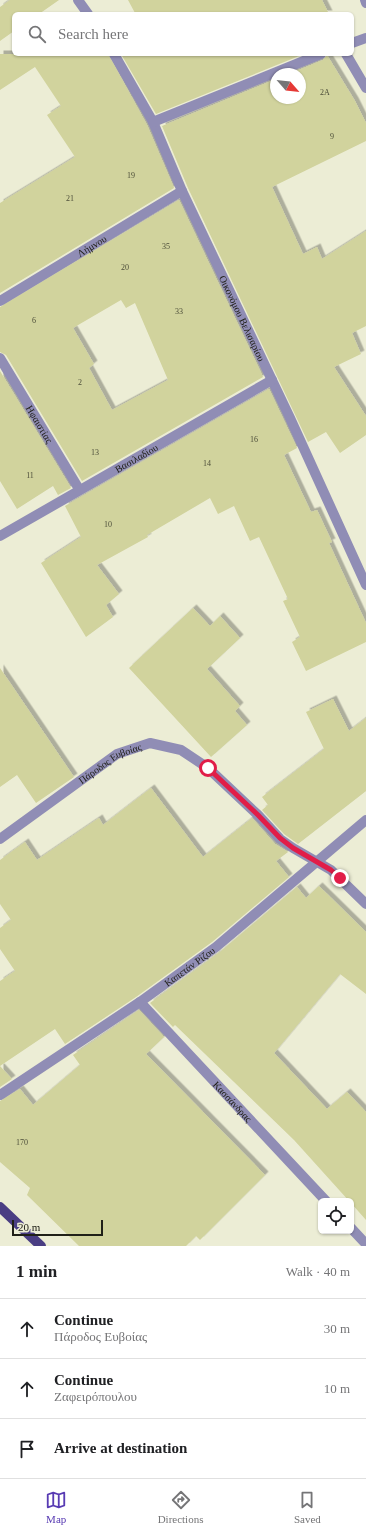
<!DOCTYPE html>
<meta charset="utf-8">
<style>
body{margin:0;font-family:Georgia,serif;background:#f2f2f2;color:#202124}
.controls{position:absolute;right:12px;bottom:12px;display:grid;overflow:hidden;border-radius:6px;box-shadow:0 1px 3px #0004}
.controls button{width:36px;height:36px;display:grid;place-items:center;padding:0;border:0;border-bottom:1px solid #e0e0e0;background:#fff;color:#202124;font:20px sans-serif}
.compass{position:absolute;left:270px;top:68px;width:36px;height:36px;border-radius:50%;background:#fff;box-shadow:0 1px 3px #0004;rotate:118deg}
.scale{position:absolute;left:12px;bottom:10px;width:91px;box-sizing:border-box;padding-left:4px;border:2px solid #202018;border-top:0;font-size:11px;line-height:14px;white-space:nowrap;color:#202018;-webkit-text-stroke:3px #ecedd5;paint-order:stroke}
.stop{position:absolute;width:12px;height:12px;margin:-9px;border:3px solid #e11d48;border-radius:50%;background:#fff}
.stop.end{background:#e11d48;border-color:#fff;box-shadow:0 1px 4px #0008}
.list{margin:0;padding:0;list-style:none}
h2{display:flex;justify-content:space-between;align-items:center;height:52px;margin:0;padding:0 16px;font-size:17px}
h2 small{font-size:13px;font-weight:400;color:#757577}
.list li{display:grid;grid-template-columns:26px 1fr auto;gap:12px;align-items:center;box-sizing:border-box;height:60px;padding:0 16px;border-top:1px solid #e0e0e0}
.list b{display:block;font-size:15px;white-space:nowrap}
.list p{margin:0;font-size:13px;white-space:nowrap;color:#757577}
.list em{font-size:13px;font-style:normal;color:#757577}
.icon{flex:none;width:22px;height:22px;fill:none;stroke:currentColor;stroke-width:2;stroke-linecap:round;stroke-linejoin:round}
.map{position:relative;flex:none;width:366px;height:1246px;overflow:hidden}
.search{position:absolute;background:#fff;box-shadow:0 1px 3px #0004;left:12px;right:12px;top:12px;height:44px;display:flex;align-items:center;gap:10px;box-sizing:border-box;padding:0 14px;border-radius:6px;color:#757577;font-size:15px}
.sheet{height:232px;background:#fff}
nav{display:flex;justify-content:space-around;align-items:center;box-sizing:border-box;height:56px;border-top:1px solid #e0e0e0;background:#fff;font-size:11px;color:#757577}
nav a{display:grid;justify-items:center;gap:2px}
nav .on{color:#583bb3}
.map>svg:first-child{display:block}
.building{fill:#d1d39d;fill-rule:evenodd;filter:url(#shadow)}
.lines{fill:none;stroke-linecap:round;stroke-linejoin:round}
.minor{stroke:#908db5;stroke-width:10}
.major{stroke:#4a3e83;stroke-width:10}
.route{stroke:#e11d48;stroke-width:5}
.labels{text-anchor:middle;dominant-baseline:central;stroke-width:3.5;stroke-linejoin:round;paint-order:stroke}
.number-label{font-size:8px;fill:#4c4d39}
.street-label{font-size:10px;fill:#202018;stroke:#ecedd5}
</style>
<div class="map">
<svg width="366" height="1246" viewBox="0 0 366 1246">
<defs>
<filter id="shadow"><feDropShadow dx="3.5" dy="-3.5" stdDeviation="0" flood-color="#0004"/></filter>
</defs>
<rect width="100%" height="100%" fill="#ecedd5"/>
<!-- building -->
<g class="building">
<polygon points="10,0 59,0 39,14 14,14 14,31 0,41 0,7"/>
<polygon points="128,0 322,0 329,14 134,14 135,13"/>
<polygon points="0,54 108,54 147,125 174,188 0,293 0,203 75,157 47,115 61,106 35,67 0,90"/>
<polygon points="121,54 304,54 156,114"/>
<polygon points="327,55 355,101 366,123 366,141 272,187 303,254 317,247 322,259 366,231 366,326 352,333 361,354 334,367 366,416 366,435 340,453 326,432 308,442 188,188 162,126 276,79 276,98 300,98 300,74 289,74 323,60"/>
<path d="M179,200L263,377L82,481L6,355L0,352V307ZM121,300L126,308L135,303L168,380L112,410L89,368L94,364L73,328Z"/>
<polygon points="0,371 71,488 58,495 53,486 17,509 0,481"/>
<polygon points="269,389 297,448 284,455 311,512 317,510 332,542 329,543 366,623 366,642 306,671 292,642 300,637 283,601 288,599 259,537 250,541 234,506 218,514 210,498 147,535 148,537 97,565 119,594 106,605 113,617 86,637 41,563 81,537 65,506"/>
<polygon points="193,608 210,626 220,616 240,638 207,669 240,706 235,711 247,725 211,757 129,668"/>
<polygon points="0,668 74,777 36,803 17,775 0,787"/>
<polygon points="333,699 349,731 366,718 366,791 298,844 284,834 262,810 268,805 262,797 324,749 306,712"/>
<polygon points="151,788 203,857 252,818 275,844 288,852 276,861 289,877 212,942 136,997 65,1044 55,1029 0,1066 12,1079 0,1087 0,981 15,971 0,949 0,928 11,920 0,904 0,860 25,842 37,860 99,818 103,825"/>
<polygon points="319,886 366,932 366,994 340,974 274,1053 327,1109 347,1092 366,1112 366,1220 351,1203 351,1201 349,1201 294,1140 175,1025 173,1027 150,1003 220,952 297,887 306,898"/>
<polygon points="139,1010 164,1037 146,1054 265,1175 200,1240 196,1236 186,1246 79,1246 27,1195 30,1188 0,1162 0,1101 20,1089 33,1105 80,1065 73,1055"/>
</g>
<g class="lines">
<!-- minor -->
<g class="minor">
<polyline points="78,0 88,14"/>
<polyline points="365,0 366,3"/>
<polyline points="352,43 366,38"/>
<path id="s1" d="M114,54L153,122L182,191L290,418L366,585"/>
<polyline points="346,54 366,88"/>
<polyline points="153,122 321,54"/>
<path id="s2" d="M0,301L182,191"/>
<path id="s3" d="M0,358L79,489"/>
<path id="s4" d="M0,536L272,380"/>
<path id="s5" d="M0,839L117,754L150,743L181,750L208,768L258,815L280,839L293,848L331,870L366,904"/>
<path id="s6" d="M140,1002L326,1201"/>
<path id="s7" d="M0,1095L140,1002L216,947L366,820"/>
<polyline points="351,1228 366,1244"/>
</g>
<!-- major -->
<polyline class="major" points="0,1207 41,1246"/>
</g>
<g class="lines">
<!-- route -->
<polyline class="route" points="208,768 258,815 280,838 293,848 331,870 340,878"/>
</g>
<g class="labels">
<!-- number labels -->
<g class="number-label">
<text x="325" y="92">2A</text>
<text x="332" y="136">9</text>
<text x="131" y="175">19</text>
<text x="70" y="198">21</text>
<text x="166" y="246">35</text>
<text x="125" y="267">20</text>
<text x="179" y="311">33</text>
<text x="34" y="320">6</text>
<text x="80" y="382">2</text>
<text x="254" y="439">16</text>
<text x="95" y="452">13</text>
<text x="207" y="463">14</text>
<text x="30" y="475">11</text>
<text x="108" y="524">10</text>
<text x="22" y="1142">170</text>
</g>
<!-- street labels -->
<g class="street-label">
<text stroke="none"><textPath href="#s2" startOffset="107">Λήμνου</textPath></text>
<text stroke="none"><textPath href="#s1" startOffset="294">Οικονόμου Βελισαρίου</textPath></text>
<text stroke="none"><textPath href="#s3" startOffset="77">Ηφαιστίας</textPath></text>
<text stroke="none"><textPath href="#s4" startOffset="157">Βασιλαδίου</textPath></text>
<text stroke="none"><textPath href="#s5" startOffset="134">Πάροδος Ευβοίας</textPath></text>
<text stroke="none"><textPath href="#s7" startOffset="229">Καπετάν Ρίζου</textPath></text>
<text stroke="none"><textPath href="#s6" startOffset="136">Κασσάνδρας</textPath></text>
</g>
</g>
</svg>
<div class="controls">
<button><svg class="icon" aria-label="locate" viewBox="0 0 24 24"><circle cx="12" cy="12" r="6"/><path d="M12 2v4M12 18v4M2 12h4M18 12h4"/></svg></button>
</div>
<svg class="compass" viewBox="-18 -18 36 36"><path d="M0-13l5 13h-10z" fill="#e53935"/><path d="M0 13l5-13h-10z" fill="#757577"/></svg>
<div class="scale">20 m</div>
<div class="stop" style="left:208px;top:768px"></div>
<div class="stop end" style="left:340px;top:878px"></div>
<div class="search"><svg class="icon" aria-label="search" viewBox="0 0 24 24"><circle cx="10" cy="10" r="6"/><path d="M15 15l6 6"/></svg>Search here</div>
</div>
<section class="sheet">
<h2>1 min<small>Walk · 40 m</small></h2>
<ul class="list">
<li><svg class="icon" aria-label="ahead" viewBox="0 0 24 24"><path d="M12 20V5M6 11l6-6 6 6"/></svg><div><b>Continue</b><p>Πάροδος Ευβοίας</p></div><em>30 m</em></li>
<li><svg class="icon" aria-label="ahead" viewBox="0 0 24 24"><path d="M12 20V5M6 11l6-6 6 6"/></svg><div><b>Continue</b><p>Ζαφειρόπουλου</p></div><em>10 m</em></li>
<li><svg class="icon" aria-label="arrive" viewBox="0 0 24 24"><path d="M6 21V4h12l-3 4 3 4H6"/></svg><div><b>Arrive at destination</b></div></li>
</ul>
</section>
<nav>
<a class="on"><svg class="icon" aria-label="map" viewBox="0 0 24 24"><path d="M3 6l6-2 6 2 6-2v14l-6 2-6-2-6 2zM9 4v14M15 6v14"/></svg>Map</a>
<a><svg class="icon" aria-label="directions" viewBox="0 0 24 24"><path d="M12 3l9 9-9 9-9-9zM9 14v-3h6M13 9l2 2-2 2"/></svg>Directions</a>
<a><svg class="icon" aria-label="saved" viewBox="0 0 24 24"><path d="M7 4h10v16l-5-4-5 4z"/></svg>Saved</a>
</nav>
